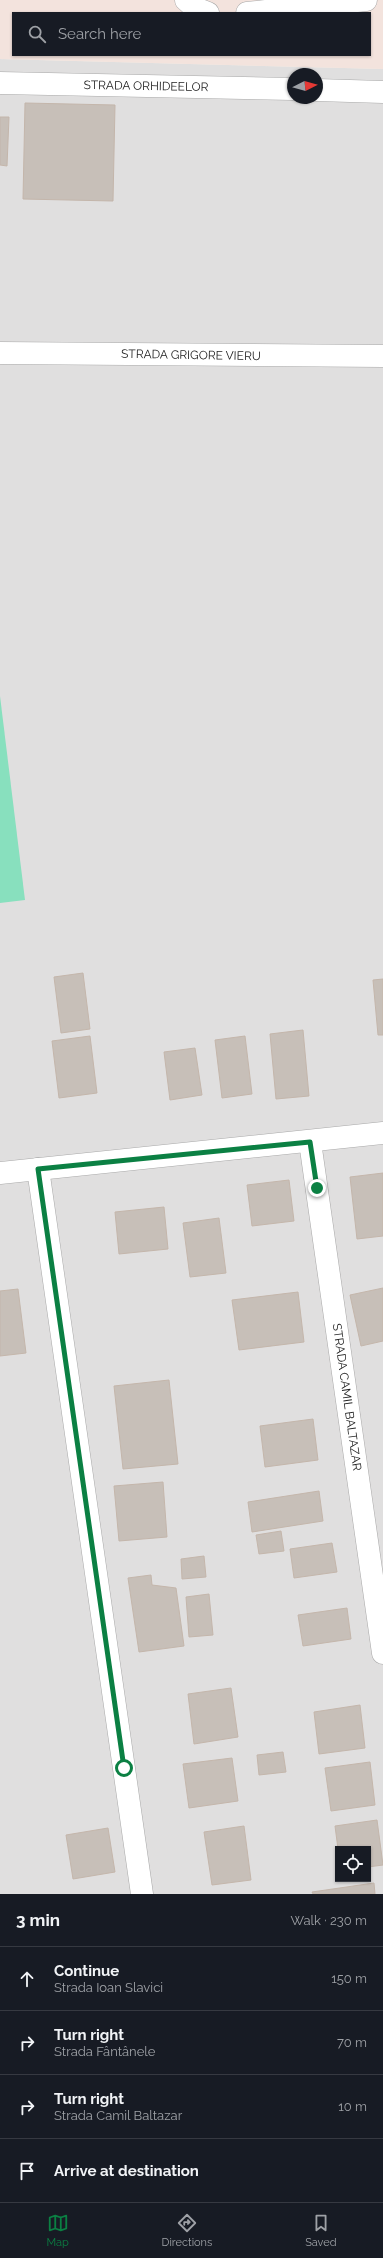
<!DOCTYPE html>
<meta charset="utf-8">
<style>
body{margin:0;font-family:Raleway,sans-serif;background:#20242c;color:#f1f3f6}
.controls{position:absolute;right:12px;bottom:12px;display:grid;overflow:hidden;border-radius:0px;box-shadow:0 1px 3px #0004}
.controls button{width:36px;height:36px;display:grid;place-items:center;padding:0;border:0;border-bottom:1px solid #363941;background:#171b24;color:#f1f3f6;font:20px sans-serif}
.compass{position:absolute;left:287px;top:68px;width:36px;height:36px;border-radius:50%;background:#171b24;box-shadow:0 1px 3px #0004;rotate:84deg}
.stop{position:absolute;width:12px;height:12px;margin:-9px;border:3px solid #0b8043;border-radius:50%;background:#fff}
.stop.end{background:#0b8043;border-color:#fff;box-shadow:0 1px 4px #0008}
.list{margin:0;padding:0;list-style:none}
h2{display:flex;justify-content:space-between;align-items:center;height:52px;margin:0;padding:0 16px;font-size:17px}
h2 small{font-size:13px;font-weight:400;color:#9ea1a6}
.list li{display:grid;grid-template-columns:26px 1fr auto;gap:12px;align-items:center;box-sizing:border-box;height:64px;padding:0 16px;border-top:1px solid #363941}
.list b{display:block;font-size:15px;white-space:nowrap}
.list p{margin:0;font-size:13px;white-space:nowrap;color:#9ea1a6}
.list em{font-size:13px;font-style:normal;color:#9ea1a6}
.icon{flex:none;width:22px;height:22px;fill:none;stroke:currentColor;stroke-width:2;stroke-linecap:round;stroke-linejoin:round}
.map{position:relative;flex:none;width:383px;height:1894px;overflow:hidden}
.search{position:absolute;background:#171b24;box-shadow:0 1px 3px #0004;left:12px;right:12px;top:12px;height:44px;display:flex;align-items:center;gap:10px;box-sizing:border-box;padding:0 14px;border-radius:0px;color:#9ea1a6;font-size:15px}
.sheet{height:308px;background:#171b24}
nav{display:flex;justify-content:space-around;align-items:center;box-sizing:border-box;height:56px;border-top:1px solid #363941;background:#171b24;font-size:11px;color:#9ea1a6}
nav a{display:grid;justify-items:center;gap:2px}
nav .on{color:#0b8043}
.map>svg:first-child{display:block}
.residential{fill:#e0dfdf;fill-rule:evenodd}
.military{fill:#f3e3dd;fill-rule:evenodd}
.pitch{fill:#88e0be}
.building{fill:#c7bfb8;stroke:#c4b6ab}
.lines{fill:none;stroke-linecap:round;stroke-linejoin:round}
.minor-casing{stroke:#a9a9a9;stroke-width:23}
.minor{stroke:#fff;stroke-width:22}
.route{stroke:#0b8043;stroke-width:5}
.labels{text-anchor:middle;dominant-baseline:central;stroke-width:3;stroke-linejoin:round;paint-order:stroke}
.street-label{font-size:12px;fill:#222;stroke:#fff}
</style>
<div class="map">
<svg width="383" height="1894" viewBox="0 0 383 1894">
<rect width="100%" height="100%" fill="#f2efe9"/>
<!-- residential -->
<path class="residential" d="M0,59L383,69V1894H0ZM293,74H317V98H293ZM338,1849H368V1879H338Z"/>
<!-- military -->
<path class="military" d="M0,0H383V69L0,59ZM13,13H370V55H13Z"/>
<!-- pitch -->
<polygon class="pitch" points="0,696 25,900 0,903"/>
<!-- building -->
<g class="building">
<polygon points="25,103 115,105 113,201 23,199"/>
<polygon points="0,117 9,117 7,166 0,165"/>
<polygon points="83,973 90,1029 61,1033 54,977"/>
<polygon points="383,979 383,1035 378,1035 373,980"/>
<polygon points="303,1030 309,1096 276,1099 270,1034"/>
<polygon points="90,1036 97,1093 59,1098 52,1041"/>
<polygon points="245,1036 252,1094 222,1098 215,1040"/>
<polygon points="195,1048 202,1095 170,1100 164,1052"/>
<polygon points="383,1173 383,1236 357,1239 350,1177"/>
<polygon points="289,1180 294,1221 252,1226 247,1185"/>
<polygon points="164,1207 168,1249 119,1254 115,1212"/>
<polygon points="219,1218 226,1273 190,1277 183,1223"/>
<polygon points="383,1288 383,1341 361,1346 350,1295"/>
<polygon points="18,1289 26,1353 0,1356 0,1291"/>
<polygon points="298,1292 304,1342 239,1350 232,1300"/>
<polygon points="169,1380 178,1464 123,1469 114,1386"/>
<polygon points="313,1419 318,1460 265,1467 260,1426"/>
<polygon points="163,1482 167,1537 119,1541 114,1486"/>
<polygon points="319,1491 323,1521 252,1532 248,1502"/>
<polygon points="281,1531 284,1551 259,1554 256,1535"/>
<polygon points="332,1543 337,1572 294,1578 290,1549"/>
<polygon points="204,1556 206,1577 182,1579 181,1559"/>
<polygon points="151,1575 152,1585 176,1588 184,1646 139,1652 128,1578"/>
<polygon points="209,1594 213,1635 189,1637 186,1597"/>
<polygon points="347,1608 351,1639 303,1646 298,1615"/>
<polygon points="231,1688 238,1737 194,1744 188,1694"/>
<polygon points="360,1705 365,1748 319,1754 314,1712"/>
<polygon points="283,1752 286,1772 259,1775 257,1755"/>
<polygon points="232,1758 238,1801 189,1808 183,1764"/>
<polygon points="370,1762 375,1805 331,1811 325,1768"/>
<polygon points="377,1820 383,1865 368,1867 368,1849 338,1849 335,1826"/>
<polygon points="244,1826 251,1880 212,1885 204,1832"/>
<polygon points="108,1828 115,1872 73,1879 66,1835"/>
<polygon points="374,1883 375,1894 313,1894 312,1892"/>
</g>
<g class="lines">
<defs>
<g id="minor">
<polyline points="186,0 195,8 208,13"/>
<polyline points="247,13 366,0"/>
<polyline points="0,83 293,89"/>
<polyline points="317,90 383,92"/>
<polyline points="0,353 383,356"/>
<polyline points="310,1142 383,1653"/>
<polyline points="38,1169 142,1894"/>
<polyline points="0,1173 383,1133"/>
</g>
</defs>
<!-- minor casing -->
<use href="#minor" class="minor-casing"/>
<!-- minor -->
<use href="#minor" class="minor"/>
</g>
<g class="lines">
<!-- route -->
<polyline class="route" points="124,1768 38,1169 310,1142 317,1188"/>
</g>
<g class="labels">
<!-- street labels -->
<g class="street-label">
<text transform="translate(146 86) rotate(1)">STRADA ORHIDEELOR</text>
<text transform="translate(191 355) rotate(1)">STRADA GRIGORE VIERU</text>
<text transform="translate(347 1397) rotate(82)">STRADA CAMIL BALTAZAR</text>
</g>
</g>
</svg>
<div class="controls">
<button><svg class="icon" aria-label="locate" viewBox="0 0 24 24"><circle cx="12" cy="12" r="6"/><path d="M12 2v4M12 18v4M2 12h4M18 12h4"/></svg></button>
</div>
<svg class="compass" viewBox="-18 -18 36 36"><path d="M0-13l5 13h-10z" fill="#e53935"/><path d="M0 13l5-13h-10z" fill="#9ea1a6"/></svg>
<div class="stop" style="left:124px;top:1768px"></div>
<div class="stop end" style="left:317px;top:1188px"></div>
<div class="search"><svg class="icon" aria-label="search" viewBox="0 0 24 24"><circle cx="10" cy="10" r="6"/><path d="M15 15l6 6"/></svg>Search here</div>
</div>
<section class="sheet">
<h2>3 min<small>Walk · 230 m</small></h2>
<ul class="list">
<li><svg class="icon" aria-label="ahead" viewBox="0 0 24 24"><path d="M12 20V5M6 11l6-6 6 6"/></svg><div><b>Continue</b><p>Strada Ioan Slavici</p></div><em>150 m</em></li>
<li><svg class="icon" aria-label="right" viewBox="0 0 24 24"><path d="M7 20v-9h11M14 6l5 5-5 5"/></svg><div><b>Turn right</b><p>Strada Fântânele</p></div><em>70 m</em></li>
<li><svg class="icon" aria-label="right" viewBox="0 0 24 24"><path d="M7 20v-9h11M14 6l5 5-5 5"/></svg><div><b>Turn right</b><p>Strada Camil Baltazar</p></div><em>10 m</em></li>
<li><svg class="icon" aria-label="arrive" viewBox="0 0 24 24"><path d="M6 21V4h12l-3 4 3 4H6"/></svg><div><b>Arrive at destination</b></div></li>
</ul>
</section>
<nav>
<a class="on"><svg class="icon" aria-label="map" viewBox="0 0 24 24"><path d="M3 6l6-2 6 2 6-2v14l-6 2-6-2-6 2zM9 4v14M15 6v14"/></svg>Map</a>
<a><svg class="icon" aria-label="directions" viewBox="0 0 24 24"><path d="M12 3l9 9-9 9-9-9zM9 14v-3h6M13 9l2 2-2 2"/></svg>Directions</a>
<a><svg class="icon" aria-label="saved" viewBox="0 0 24 24"><path d="M7 4h10v16l-5-4-5 4z"/></svg>Saved</a>
</nav>
